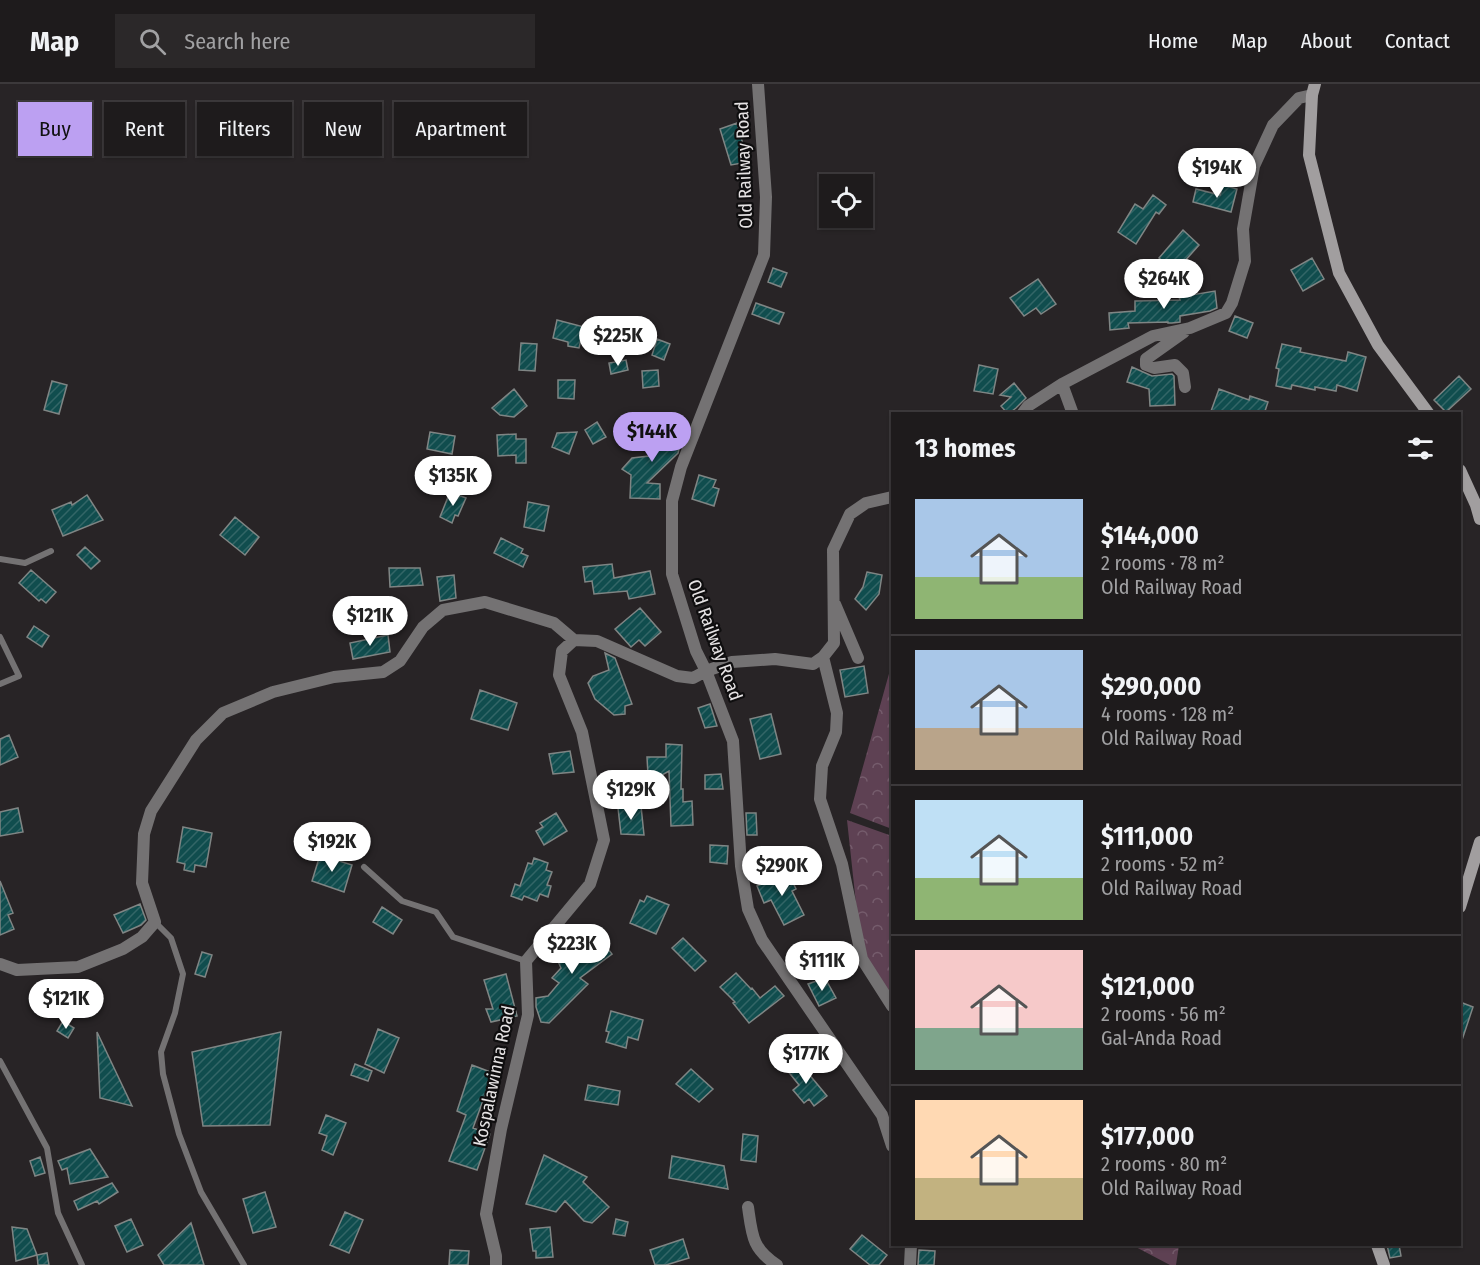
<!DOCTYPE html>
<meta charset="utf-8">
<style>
body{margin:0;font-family:"Fira Sans Condensed",sans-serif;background:#2b2829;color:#f1f3f6;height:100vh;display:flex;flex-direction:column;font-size:22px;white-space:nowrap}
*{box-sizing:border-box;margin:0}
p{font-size:20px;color:#a1a1a3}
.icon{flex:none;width:33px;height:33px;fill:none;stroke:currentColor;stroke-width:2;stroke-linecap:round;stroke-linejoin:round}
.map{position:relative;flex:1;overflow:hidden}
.details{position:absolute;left:891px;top:328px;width:570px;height:834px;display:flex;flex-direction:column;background:#1e1b1c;border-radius:0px;box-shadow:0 2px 4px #0004,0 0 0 2px #3c393b}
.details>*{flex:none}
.guide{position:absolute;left:18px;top:18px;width:570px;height:54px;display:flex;gap:12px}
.tools{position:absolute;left:819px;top:90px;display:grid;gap:12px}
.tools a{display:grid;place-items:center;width:54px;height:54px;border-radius:0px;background:#1e1b1c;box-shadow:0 2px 4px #0004,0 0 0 2px #3c393b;font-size:30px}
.price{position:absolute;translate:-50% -51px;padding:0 14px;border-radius:21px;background:#fff;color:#222;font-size:20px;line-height:39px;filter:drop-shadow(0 2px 3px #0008)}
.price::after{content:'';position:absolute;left:50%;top:36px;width:18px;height:14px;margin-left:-9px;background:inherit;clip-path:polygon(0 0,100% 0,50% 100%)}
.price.current{background:#bca0f2;color:#111}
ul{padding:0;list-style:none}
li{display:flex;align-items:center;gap:18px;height:150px;padding:0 24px}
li+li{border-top:2px solid #3c393b}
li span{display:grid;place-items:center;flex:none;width:168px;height:120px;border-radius:0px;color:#555}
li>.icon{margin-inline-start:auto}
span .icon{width:72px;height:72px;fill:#fffc;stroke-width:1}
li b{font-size:26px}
h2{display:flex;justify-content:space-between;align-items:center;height:72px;padding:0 24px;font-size:26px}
.chip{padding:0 21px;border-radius:0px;background:#1e1b1c;box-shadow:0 2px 4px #0004,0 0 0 2px #3c393b;font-size:21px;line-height:54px}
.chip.current{background:#bca0f2;color:#111}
header{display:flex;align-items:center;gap:36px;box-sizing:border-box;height:84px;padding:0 30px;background:#1e1b1c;border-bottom:2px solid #3c393b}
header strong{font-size:28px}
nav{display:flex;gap:33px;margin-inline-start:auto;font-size:21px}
.search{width:420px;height:54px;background:#2b2829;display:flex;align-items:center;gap:15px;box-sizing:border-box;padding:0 21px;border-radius:0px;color:#a1a1a3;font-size:22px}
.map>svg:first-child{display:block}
.forest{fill:url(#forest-crowns)}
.building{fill:url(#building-hatch);stroke:#7f8584;stroke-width:1.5}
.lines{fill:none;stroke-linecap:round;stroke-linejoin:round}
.lane{stroke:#747273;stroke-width:6}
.street{stroke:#747273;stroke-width:12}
.secondary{stroke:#a19e9f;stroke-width:12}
.labels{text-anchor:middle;stroke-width:4.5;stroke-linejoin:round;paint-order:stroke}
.street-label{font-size:18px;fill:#e6e3e4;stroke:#0f0e0f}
</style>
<header>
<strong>Map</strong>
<div class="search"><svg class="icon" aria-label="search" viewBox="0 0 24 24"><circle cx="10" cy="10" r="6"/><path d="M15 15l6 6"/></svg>Search here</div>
<nav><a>Home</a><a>Map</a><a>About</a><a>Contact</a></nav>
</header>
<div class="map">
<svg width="1480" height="1181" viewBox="0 0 1480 1181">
<defs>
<pattern id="forest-crowns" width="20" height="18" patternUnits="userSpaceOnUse" patternTransform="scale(1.5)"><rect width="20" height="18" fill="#5e4153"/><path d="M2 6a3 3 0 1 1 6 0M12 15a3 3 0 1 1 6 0" fill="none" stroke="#755c6c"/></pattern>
<pattern id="building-hatch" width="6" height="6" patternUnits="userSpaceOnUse" patternTransform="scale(1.5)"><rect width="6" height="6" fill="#104d4e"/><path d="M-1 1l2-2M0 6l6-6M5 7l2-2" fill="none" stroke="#336667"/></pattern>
</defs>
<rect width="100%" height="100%" fill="#282426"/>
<!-- forest -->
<path class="forest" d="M 892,579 L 892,745 L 850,729 Z
M 847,736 L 892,752 L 892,922 L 862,875 Z
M 1132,1161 L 1179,1161 L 1176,1181 L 1170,1181 Z"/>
<!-- building -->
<path class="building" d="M 737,39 L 748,78 L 731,81 L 720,45 Z
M 1223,101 L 1237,105 L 1231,128 L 1193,118 L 1196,105 L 1220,111 Z
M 1153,111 L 1166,121 L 1159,130 L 1156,128 L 1136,160 L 1118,148 L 1135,120 L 1143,125 Z
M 1183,146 L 1199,161 L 1175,188 L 1159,174 Z
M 1312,174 L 1324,195 L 1303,207 L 1291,186 Z
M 773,184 L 787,189 L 781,203 L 768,198 Z
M 1038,195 L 1056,220 L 1041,230 L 1036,224 L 1024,232 L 1010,214 Z
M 1215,207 L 1217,224 L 1210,227 L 1180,232 L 1180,238 L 1172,239 L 1168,239 L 1168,238 L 1128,239 L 1129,244 L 1110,246 L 1109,229 L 1135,227 L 1135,217 L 1180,216 L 1179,213 Z
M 756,219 L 784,229 L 779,240 L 752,230 Z
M 1235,232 L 1253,239 L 1247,254 L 1229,247 Z
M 557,236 L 584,243 L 579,264 L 568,262 L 568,258 L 553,254 Z
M 657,255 L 670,260 L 664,276 L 652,271 Z
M 521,259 L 537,260 L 535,287 L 519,286 Z
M 1282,260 L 1301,264 L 1300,268 L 1346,277 L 1348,268 L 1366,273 L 1357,307 L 1337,301 L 1336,307 L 1315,303 L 1315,306 L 1292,301 L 1291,305 L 1276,302 L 1279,285 L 1276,284 Z
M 626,276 L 628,286 L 611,290 L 609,279 Z
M 979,281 L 998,285 L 993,310 L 974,307 Z
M 1132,283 L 1152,292 L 1172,290 L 1174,292 L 1175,321 L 1150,322 L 1149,305 L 1127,298 Z
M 658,286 L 659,302 L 643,304 L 642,287 Z
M 1459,292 L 1471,305 L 1446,328 L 1434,316 Z
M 558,296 L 575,296 L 574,315 L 558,314 Z
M 52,297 L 67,301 L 59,330 L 44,326 Z
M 1014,299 L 1026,314 L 1016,324 L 1008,330 L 1001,322 L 1011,313 L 1000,311 Z
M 514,305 L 527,322 L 514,333 L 500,331 L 492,324 Z
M 1219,305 L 1249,316 L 1250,312 L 1268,318 L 1264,330 L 1253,327 L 1251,330 L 1210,330 Z
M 597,338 L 606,353 L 593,360 L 585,346 Z
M 646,339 L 656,349 L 664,341 L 679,356 L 675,361 L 679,365 L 678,369 L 647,399 L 660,400 L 660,415 L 630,414 L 631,391 L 622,385 L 632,374 L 649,372 Z
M 430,348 L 455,352 L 452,370 L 427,365 Z
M 577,348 L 569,370 L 552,363 L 557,349 Z
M 516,350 L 516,355 L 526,355 L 526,379 L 516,379 L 516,371 L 498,372 L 497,351 Z
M 699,391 L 716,396 L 713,403 L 719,405 L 714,422 L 692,415 Z
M 450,408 L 466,414 L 458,432 L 455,431 L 452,439 L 440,433 Z
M 87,411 L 103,436 L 63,452 L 52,426 L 71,418 L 72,421 Z
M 528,418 L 549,422 L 544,447 L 524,443 Z
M 235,433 L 259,453 L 245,471 L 220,451 Z
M 501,454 L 523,465 L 521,469 L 528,472 L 523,483 L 494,469 Z
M 85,463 L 100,477 L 91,485 L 77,471 Z
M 612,480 L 614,494 L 650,487 L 655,510 L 629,515 L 627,507 L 594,510 L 592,497 L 585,498 L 583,483 Z
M 389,484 L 420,484 L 423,501 L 390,503 Z
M 31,486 L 56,508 L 46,519 L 41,515 L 39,517 L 19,499 Z
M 867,488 L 882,491 L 879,510 L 866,526 L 855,515 L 863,503 Z
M 454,491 L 456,514 L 440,517 L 437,493 Z
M 640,524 L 661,548 L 645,562 L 639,556 L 631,563 L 615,545 Z
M 34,542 L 49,552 L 42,563 L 27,553 Z
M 388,551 L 390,568 L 353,575 L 350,559 Z
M 605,569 L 615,574 L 632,620 L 625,622 L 625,630 L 614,631 L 595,615 L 588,599 L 593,592 L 609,586 Z
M 864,582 L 868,609 L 845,613 L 840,586 Z
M 480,606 L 517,619 L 508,646 L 471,635 Z
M 710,620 L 717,642 L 705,644 L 698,624 Z
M 771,630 L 781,670 L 760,675 L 750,635 Z
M 9,651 L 18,673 L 0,681 L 0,655 Z
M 666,660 L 682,661 L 681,705 L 683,705 L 683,718 L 692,717 L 693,741 L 671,742 L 669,687 L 655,695 L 648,691 L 647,673 L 666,673 Z
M 570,667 L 574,688 L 553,690 L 549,670 Z
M 721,690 L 723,705 L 705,705 L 705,691 Z
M 641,722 L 644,751 L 621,750 L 618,724 Z
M 18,724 L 23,748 L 0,752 L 0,728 Z
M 556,729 L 567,747 L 544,761 L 536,747 L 543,743 L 540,739 Z
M 746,729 L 756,729 L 757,751 L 747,751 Z
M 183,743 L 212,749 L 206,783 L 195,781 L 194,788 L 184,786 L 185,780 L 177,778 Z
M 710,761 L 728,762 L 727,780 L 710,778 Z
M 320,771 L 352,781 L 344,808 L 312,797 Z
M 534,774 L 548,779 L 546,786 L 552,788 L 547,801 L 551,802 L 548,813 L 540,810 L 537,817 L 524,812 L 522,816 L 511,812 L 515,800 L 520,802 L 528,779 L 532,780 Z
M 788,788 L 796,805 L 792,807 L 804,831 L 784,841 L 771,816 L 764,819 L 757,802 Z
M 0,797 L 13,829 L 8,831 L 14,845 L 0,851 Z
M 647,812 L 669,821 L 656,850 L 630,839 L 640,816 L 644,818 Z
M 140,820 L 146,836 L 141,841 L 123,849 L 114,831 Z
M 382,823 L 402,836 L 393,850 L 373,838 Z
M 596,849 L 612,870 L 580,894 L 588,900 L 549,939 L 541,938 L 536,923 L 536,914 L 548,912 L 559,899 L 552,894 L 561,884 L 557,875 L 572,870 L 563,859 L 573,851 L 580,861 Z
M 683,854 L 706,877 L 695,887 L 672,864 Z
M 202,868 L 212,871 L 205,893 L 195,890 Z
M 736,889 L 751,905 L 752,904 L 760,914 L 775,902 L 784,912 L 749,939 L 733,919 L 735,918 L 720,903 Z
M 506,890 L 517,932 L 491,938 L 486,925 L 493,925 L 484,896 Z
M 825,894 L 836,914 L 819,922 L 808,900 Z
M 1460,918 L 1473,923 L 1461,959 L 1460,959 Z
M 611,927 L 643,936 L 638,956 L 628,953 L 626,964 L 606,958 L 609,948 L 606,947 Z
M 63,937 L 74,944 L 68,954 L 57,947 Z
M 378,945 L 399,954 L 384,989 L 365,980 Z
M 97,948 L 132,1022 L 100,1014 Z
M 281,948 L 270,1041 L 203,1042 L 192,968 Z
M 798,977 L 827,1012 L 814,1022 L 809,1015 L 804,1019 L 793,1006 L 799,1001 L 787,986 Z
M 355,980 L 372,987 L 368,997 L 351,991 Z
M 472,981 L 493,989 L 473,1044 L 490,1050 L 477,1086 L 449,1077 L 466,1031 L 457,1027 Z
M 691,985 L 713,1005 L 699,1018 L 676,1000 Z
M 588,1001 L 620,1007 L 618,1021 L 585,1016 Z
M 326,1031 L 346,1039 L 333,1071 L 322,1066 L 327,1052 L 319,1049 Z
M 743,1050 L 758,1052 L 756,1078 L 741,1076 Z
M 90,1065 L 108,1093 L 70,1100 L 67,1084 L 62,1086 L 58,1077 Z
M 544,1071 L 587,1093 L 583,1098 L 609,1123 L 592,1139 L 584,1137 L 565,1117 L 556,1128 L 526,1120 Z
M 672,1072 L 724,1082 L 728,1105 L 669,1094 Z
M 40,1073 L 45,1089 L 35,1092 L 30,1077 Z
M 112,1099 L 118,1108 L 99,1120 L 97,1117 L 78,1126 L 74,1117 Z
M 265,1108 L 276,1143 L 253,1149 L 243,1115 Z
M 345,1128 L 363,1136 L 349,1169 L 330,1161 Z
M 131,1135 L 143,1161 L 127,1168 L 115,1142 Z
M 616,1135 L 628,1138 L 625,1152 L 613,1150 Z
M 191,1139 L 204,1181 L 164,1181 L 158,1171 Z
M 12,1143 L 27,1145 L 37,1171 L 16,1177 Z
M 550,1143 L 553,1173 L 536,1174 L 536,1167 L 533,1167 L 530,1145 Z
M 862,1151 L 887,1171 L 879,1181 L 870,1181 L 850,1165 Z
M 683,1155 L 689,1174 L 666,1181 L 655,1181 L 650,1166 Z
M 1387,1161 L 1399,1161 L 1401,1172 L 1390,1174 Z
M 450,1166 L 469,1167 L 468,1181 L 449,1181 Z
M 919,1166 L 935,1167 L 934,1181 L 918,1181 Z
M 47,1169 L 49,1181 L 38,1181 L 37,1171 Z"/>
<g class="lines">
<!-- lane -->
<path class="lane" d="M 0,475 L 25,479 L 51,467
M 0,553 L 19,592 L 0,600
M 364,783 L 402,817 L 436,828 L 453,853 L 526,877
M 155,838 L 171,854 L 183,890 L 175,929 L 161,968 L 163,990 L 179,1050 L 201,1108 L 244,1181
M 0,977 L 47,1064 L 58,1129 L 82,1181"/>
<!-- street -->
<path class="street" d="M 758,0 L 766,113 L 764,171 L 681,383 L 672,417 L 672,490 L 696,567 L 706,587 L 733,657 L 741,782 L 748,825 L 762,856 L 882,1031 L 892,1062
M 1184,248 L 1146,275 L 1146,281 L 1154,284 L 1175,281 L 1183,289 L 1185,303
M 1062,300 L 1073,330
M 1022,330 L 1028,322 L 1062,300 L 1153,252 L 1190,244 L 1226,229 L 1232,219 L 1245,177 L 1243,145 L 1254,82 L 1273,41 L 1299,14 L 1312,11
M 835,520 L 858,574
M 823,573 L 837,629 L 836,648 L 822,682 L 820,715 L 842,780 L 862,875 L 892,922
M 0,880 L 17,886 L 78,883 L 123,865 L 142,853 L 155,838 L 142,799 L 144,750 L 151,727 L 196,656 L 223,629 L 273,608 L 334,593 L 383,588 L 400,577 L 423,543 L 443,526 L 485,518 L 554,539 L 574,556
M 748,1123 C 752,1151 752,1165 777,1181
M 496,1181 L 496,1172 L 486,1130 L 501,1045 L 528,931 L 526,877 L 590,800 L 604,756 L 582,648 L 559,591 L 562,567 L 574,556 L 597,557 L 677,592 L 693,594 L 706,587 L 732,578 L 775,575 L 813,580 L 823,573 L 834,559 L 833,466 L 850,430 L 866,419 L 892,413
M 910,1181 L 911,1161"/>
<!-- secondary -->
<path class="secondary" d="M 1315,0 L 1312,11 L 1309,71 L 1339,189 L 1378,261 L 1429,330
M 1460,386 L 1476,421 L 1480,435
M 1460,823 L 1480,758
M 1377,1161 L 1384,1181"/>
</g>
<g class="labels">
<!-- street labels -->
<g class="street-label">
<text transform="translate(744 81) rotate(-92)" y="6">Old Railway Road</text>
<text transform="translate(715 556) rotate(70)" y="6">Old Railway Road</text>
<text transform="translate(494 992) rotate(-78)" y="6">Kospalawinna Road</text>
</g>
</g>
</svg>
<div class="tools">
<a><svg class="icon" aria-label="locate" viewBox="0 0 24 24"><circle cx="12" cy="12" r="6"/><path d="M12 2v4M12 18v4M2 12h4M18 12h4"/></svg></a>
</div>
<b class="price" style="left:1217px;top:115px">$194K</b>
<b class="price" style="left:1164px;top:226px">$264K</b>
<b class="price" style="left:618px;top:283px">$225K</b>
<b class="price current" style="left:652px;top:379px">$144K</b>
<b class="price" style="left:453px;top:423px">$135K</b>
<b class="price" style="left:370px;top:563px">$121K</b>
<b class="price" style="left:631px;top:737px">$129K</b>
<b class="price" style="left:332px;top:789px">$192K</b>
<b class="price" style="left:782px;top:813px">$290K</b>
<b class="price" style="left:572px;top:891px">$223K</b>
<b class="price" style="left:822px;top:908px">$111K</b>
<b class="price" style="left:66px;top:946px">$121K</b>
<b class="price" style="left:806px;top:1001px">$177K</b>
<div class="guide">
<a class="chip current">Buy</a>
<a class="chip">Rent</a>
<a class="chip">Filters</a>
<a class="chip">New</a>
<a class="chip">Apartment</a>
</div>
<section class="details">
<h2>13 homes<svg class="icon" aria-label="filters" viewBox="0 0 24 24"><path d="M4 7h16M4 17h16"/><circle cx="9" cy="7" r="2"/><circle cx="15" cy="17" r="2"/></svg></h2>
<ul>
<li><span style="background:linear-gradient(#a9c7e8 65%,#8fb573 0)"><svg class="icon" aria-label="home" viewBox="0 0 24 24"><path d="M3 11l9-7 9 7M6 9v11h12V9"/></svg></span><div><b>$144,000</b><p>2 rooms · 78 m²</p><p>Old Railway Road</p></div></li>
<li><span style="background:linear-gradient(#a9c7e8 65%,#b9a48a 0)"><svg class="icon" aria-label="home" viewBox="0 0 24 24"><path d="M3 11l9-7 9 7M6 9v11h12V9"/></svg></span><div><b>$290,000</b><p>4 rooms · 128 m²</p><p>Old Railway Road</p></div></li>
<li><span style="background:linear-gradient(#bfe0f5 65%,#8fb573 0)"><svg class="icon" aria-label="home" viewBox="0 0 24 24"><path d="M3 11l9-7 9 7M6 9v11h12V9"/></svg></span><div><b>$111,000</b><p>2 rooms · 52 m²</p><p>Old Railway Road</p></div></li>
<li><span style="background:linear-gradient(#f6c9c9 65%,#7fa58c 0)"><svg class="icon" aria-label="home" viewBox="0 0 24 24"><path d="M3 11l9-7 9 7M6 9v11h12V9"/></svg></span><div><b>$121,000</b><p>2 rooms · 56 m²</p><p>Gal-Anda Road</p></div></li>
<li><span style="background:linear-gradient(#ffd9b3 65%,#c2b280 0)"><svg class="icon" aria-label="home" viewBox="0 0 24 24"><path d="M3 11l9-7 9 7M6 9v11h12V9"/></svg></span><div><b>$177,000</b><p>2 rooms · 80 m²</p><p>Old Railway Road</p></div></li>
</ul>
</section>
</div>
